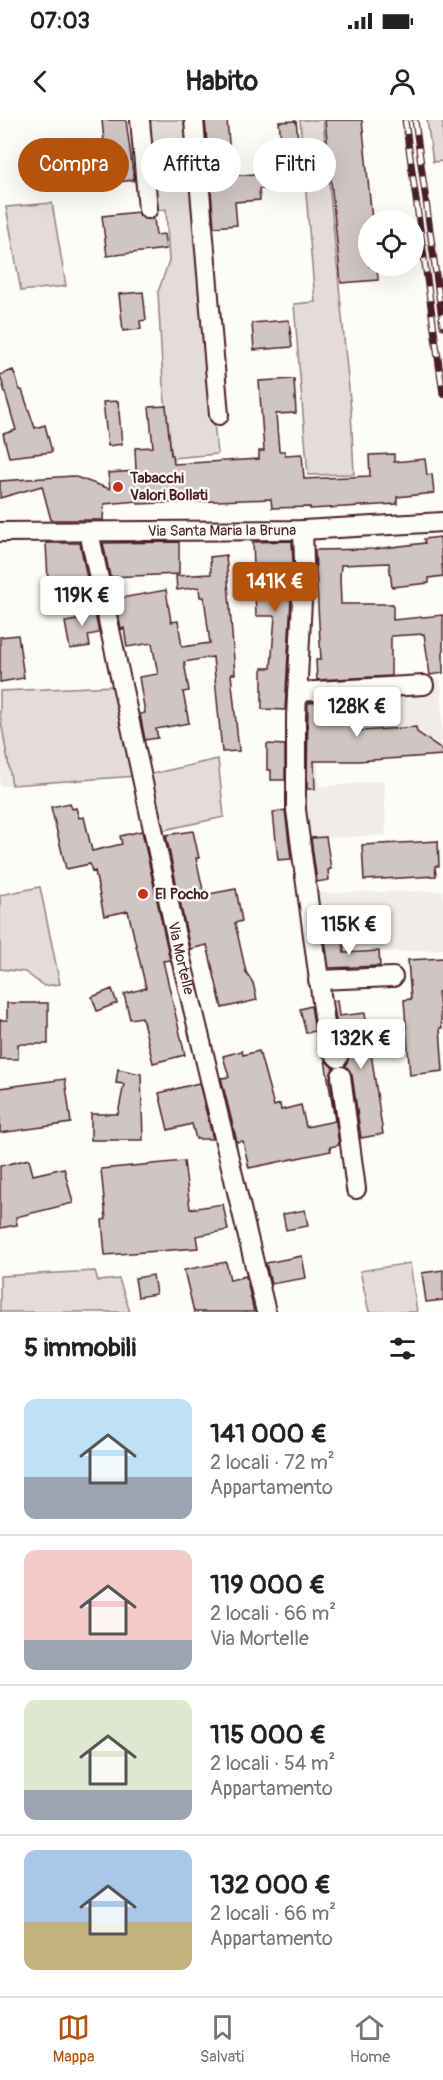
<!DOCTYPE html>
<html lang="it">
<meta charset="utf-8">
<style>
body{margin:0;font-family:Pangolin,sans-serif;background:#f6f6f6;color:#222;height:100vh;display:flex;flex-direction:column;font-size:22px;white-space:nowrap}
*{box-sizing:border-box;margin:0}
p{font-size:20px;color:#767676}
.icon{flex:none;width:33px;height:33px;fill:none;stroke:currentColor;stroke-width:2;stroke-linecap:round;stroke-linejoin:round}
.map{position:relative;height:1192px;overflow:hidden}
.sheet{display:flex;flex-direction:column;background:#fff;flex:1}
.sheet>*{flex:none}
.banner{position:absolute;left:18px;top:18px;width:408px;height:54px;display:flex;gap:12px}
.controls{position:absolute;left:358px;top:90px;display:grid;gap:12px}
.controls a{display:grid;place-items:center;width:66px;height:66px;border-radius:50%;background:#fff;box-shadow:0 6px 24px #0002;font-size:30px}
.price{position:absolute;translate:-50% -51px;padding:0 14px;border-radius:6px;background:#fff;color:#222;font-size:20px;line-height:39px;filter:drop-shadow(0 2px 3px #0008)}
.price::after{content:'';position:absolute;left:50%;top:36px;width:18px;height:14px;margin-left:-9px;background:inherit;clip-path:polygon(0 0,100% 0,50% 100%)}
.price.on{background:#b45309;color:#fff}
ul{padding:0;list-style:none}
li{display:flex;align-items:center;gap:18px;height:150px;padding:0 24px}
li+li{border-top:2px solid #e0e0e0}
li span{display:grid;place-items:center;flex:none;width:168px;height:120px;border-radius:12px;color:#555}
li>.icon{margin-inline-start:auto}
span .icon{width:72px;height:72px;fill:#fffc;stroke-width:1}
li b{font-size:26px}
h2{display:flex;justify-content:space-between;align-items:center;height:72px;padding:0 24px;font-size:26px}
.tag{padding:0 21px;border-radius:27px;background:#fff;box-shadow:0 6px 24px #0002;font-size:21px;line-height:54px}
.tag.on{background:#b45309;color:#fff}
.status{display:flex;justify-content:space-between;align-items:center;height:42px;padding:0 30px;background:#fff;direction:ltr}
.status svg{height:16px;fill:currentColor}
header{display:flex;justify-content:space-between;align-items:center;height:78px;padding:0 24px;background:#fff;font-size:27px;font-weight:700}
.menu{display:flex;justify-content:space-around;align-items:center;height:84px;border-top:2px solid #e0e0e0;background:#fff;font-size:16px;color:#767676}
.menu a{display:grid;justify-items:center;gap:3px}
.menu .on{color:#b45309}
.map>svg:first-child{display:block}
.built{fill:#f0ece8}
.green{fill:#e3dcda;stroke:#967e82;stroke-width:1.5}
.building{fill:#d0c5c4;stroke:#4a1f2b;stroke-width:1.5}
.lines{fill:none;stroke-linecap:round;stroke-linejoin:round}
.minor-casing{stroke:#4a1f2b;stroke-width:22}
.minor{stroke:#fdfcf7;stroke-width:18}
.rail-casing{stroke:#4a1f2b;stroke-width:7}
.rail{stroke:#fdfcf7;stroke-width:4.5;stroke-dasharray:14;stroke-linecap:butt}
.poi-dot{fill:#c8321e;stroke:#fdfcf7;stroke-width:2}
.labels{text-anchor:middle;stroke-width:4.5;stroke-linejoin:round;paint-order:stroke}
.poi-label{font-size:15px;font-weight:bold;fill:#4a1f2b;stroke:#fdfcf7;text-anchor:start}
.street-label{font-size:15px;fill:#4a1f2b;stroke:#fdfcf7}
</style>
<div class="status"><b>07:03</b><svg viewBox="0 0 49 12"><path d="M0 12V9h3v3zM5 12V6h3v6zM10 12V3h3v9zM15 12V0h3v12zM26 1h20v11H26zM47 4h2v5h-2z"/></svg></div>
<header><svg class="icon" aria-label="back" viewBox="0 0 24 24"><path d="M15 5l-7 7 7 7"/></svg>Habito<svg class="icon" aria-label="person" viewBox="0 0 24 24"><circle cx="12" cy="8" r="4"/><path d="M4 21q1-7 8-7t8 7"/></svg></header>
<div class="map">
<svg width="443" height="1192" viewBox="0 0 443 1192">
<rect width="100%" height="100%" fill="#fdfcf7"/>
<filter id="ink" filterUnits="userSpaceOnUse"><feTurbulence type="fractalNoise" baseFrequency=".0167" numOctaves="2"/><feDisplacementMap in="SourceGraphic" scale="12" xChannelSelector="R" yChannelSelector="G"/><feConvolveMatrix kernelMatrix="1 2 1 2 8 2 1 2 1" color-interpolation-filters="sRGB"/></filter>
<g filter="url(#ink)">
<!-- built -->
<path class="built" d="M 441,559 L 443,635 L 363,640 L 361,563 Z
M 0,595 L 12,665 L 0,666 Z
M 318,641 L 319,667 L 384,661 L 386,715 L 306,719 L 301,642 Z
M 443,771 L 443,829 L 319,835 L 312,773 Z"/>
<!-- green -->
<path class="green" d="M 146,0 L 187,0 L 217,334 L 172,338 L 163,264 L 158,172 L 169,141 L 166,89 L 159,90 L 153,83 Z
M 300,0 L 323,0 L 351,290 L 354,354 L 308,355 L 294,184 L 315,182 Z
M 427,0 L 443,0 L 443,41 L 433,42 Z
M 52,83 L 66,166 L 21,171 L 6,87 Z
M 115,566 L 136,656 L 12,665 L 0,595 L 0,571 Z
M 218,639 L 224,697 L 159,711 L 147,655 Z
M 40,767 L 60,864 L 44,866 L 25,852 L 0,849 L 0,775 Z
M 410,1143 L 417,1192 L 369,1192 L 360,1151 Z
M 95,1151 L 98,1161 L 119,1159 L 130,1192 L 0,1192 L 0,1156 Z"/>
<!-- building -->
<path class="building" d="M 102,0 L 126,0 L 134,60 L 108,63 Z
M 205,0 L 227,0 L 232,56 L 277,52 L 278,68 L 259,69 L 260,80 L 235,82 L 237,105 L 214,107 Z
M 325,0 L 362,0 L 372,100 L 369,100 L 369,146 L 377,146 L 378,160 L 341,163 Z
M 296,1 L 301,44 L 284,45 L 279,2 Z
M 138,92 L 144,99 L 154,99 L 156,115 L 164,114 L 166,129 L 107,136 L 102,96 Z
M 143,172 L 146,200 L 140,201 L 141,209 L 123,211 L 119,174 Z
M 289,200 L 292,227 L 254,230 L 252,203 Z
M 13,250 L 20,270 L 22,270 L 35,308 L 45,305 L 52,332 L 9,337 L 3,314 L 16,310 L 0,255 Z
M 294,259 L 296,293 L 276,294 L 279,331 L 285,331 L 285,335 L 302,334 L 304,359 L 370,356 L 369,335 L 394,334 L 394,342 L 425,339 L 427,355 L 432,354 L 434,373 L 397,377 L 397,384 L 310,389 L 310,387 L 272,388 L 271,379 L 138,384 L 138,381 L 104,384 L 103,400 L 51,400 L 42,366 L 0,378 L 0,361 L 73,356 L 110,369 L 108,353 L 136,351 L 135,328 L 153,327 L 149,287 L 166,286 L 171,335 L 173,335 L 174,344 L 259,339 L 259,331 L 264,331 L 259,261 Z
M 118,281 L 122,324 L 108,326 L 103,282 Z
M 440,417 L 443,456 L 429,458 L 429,463 L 392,467 L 389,443 L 341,445 L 340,457 L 341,484 L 393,484 L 393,500 L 443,495 L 443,553 L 430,555 L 424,514 L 391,516 L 391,556 L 317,560 L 316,540 L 321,540 L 315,430 L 375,429 L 425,423 L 424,419 Z
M 292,421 L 293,442 L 285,590 L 262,589 L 262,548 L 271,548 L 275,496 L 256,496 L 253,422 Z
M 179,422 L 179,454 L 110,457 L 103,423 Z
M 46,423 L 80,423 L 87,458 L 48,460 Z
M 226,435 L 235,554 L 231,554 L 239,631 L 222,632 L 213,537 L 184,542 L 189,571 L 183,572 L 189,603 L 156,609 L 158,618 L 145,620 L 140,594 L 145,593 L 139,557 L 158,554 L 152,523 L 127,527 L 124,508 L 121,509 L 115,479 L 166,470 L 171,502 L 178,501 L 182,527 L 210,523 L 204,477 L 200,477 L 199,467 L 177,470 L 176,456 L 211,454 L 210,437 Z
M 93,483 L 99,513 L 88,515 L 90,526 L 70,529 L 65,502 L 77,500 L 74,487 Z
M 18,515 L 24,558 L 0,562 L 0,517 Z
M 361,580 L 362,611 L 416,607 L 417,612 L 443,630 L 443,635 L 358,641 L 314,641 L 315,669 L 307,669 L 308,583 Z
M 267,624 L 285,625 L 285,660 L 271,660 L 271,650 L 267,650 Z
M 70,683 L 72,689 L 76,688 L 79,698 L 84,697 L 92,731 L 122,724 L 120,716 L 142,711 L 170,840 L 163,841 L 185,935 L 153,943 L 142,897 L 130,899 L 124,874 L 146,868 L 128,791 L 104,796 L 95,751 L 92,752 L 90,744 L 66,749 L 51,687 Z
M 285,690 L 291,739 L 278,740 L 273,692 Z
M 193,711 L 199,738 L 196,738 L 204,775 L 236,769 L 242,801 L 235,803 L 246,852 L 253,863 L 257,880 L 222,888 L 207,825 L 190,829 L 166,715 Z
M 326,717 L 331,749 L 328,750 L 329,760 L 317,762 L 311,718 Z
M 438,721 L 439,746 L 435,746 L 436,756 L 364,760 L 362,725 Z
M 343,819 L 344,833 L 379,831 L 380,846 L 329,848 L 325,820 Z
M 443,838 L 443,872 L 438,872 L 442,908 L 440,908 L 443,951 L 410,955 L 404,880 L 411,879 L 408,840 Z
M 112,869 L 117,883 L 97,891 L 92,877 Z
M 337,880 L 339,896 L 365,893 L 383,1014 L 361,1018 L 352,955 L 346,946 L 349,936 L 339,921 L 333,881 Z
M 7,883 L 48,883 L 48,924 L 18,924 L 18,939 L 0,939 L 0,900 L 7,900 Z
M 311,886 L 315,911 L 306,913 L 300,889 Z
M 242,931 L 243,935 L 259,931 L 274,986 L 280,984 L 281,990 L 301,985 L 306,1007 L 335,1001 L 325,940 L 333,948 L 330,957 L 339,1025 L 330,1027 L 331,1031 L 249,1048 L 243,1021 L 237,1022 L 221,958 L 229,957 L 223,936 Z
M 118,949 L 141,954 L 143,1020 L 91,1020 L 91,994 L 118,994 L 124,964 L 116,963 Z
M 65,959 L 71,1003 L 0,1013 L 0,968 Z
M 199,963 L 213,1019 L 196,1019 L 192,1004 L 168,1010 L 159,973 Z
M 29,1039 L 33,1055 L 64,1048 L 73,1083 L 16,1097 L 17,1105 L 0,1108 L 0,1046 Z
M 184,1041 L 190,1089 L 223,1084 L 228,1110 L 196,1116 L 198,1128 L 105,1135 L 102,1100 L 106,1099 L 101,1049 Z
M 305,1090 L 308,1106 L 286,1110 L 283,1094 Z
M 302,1136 L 306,1158 L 271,1164 L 266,1143 Z
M 226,1142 L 230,1160 L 246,1156 L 254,1192 L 194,1192 L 184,1150 Z
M 443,1150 L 443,1180 L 426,1182 L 422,1153 Z
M 153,1155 L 156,1174 L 138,1177 L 135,1158 Z"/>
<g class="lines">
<!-- minor casing -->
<g class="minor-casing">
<g id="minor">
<path d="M 140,0 L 148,89"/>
<path d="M 194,0 L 219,295"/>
<path d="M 303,410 L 304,442 L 296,596 L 296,690 L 328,926 L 338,938"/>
<path id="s1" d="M 0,412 L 303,410 L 443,402"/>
<path id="s2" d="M 89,412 L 181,839 L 266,1192"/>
<path d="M 297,572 L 424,565"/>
<path d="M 318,860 L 393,857"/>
<path d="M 341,956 L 356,1069"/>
</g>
</g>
<!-- minor -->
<use href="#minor" class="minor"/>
<!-- rail casing -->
<g class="rail-casing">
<path id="rail" d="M 405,0 L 443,274
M 415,0 L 443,206"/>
</g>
<!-- rail -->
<use href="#rail" class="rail"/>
</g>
</g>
<!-- markers -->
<g class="poi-dot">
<circle cx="118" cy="367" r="6"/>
<circle cx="143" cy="774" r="6"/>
</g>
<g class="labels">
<!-- poi labels -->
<g class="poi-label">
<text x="130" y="363">Tabacchi<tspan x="130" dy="17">Valori Bollati</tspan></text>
<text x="155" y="779">El Pocho</text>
</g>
<!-- street labels -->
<g class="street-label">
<text dy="5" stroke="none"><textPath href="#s1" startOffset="222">Via Santa Maria la Bruna</textPath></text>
<text dy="5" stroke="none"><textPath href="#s2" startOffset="436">Via Mortelle</textPath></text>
</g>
</g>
</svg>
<div class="controls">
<a><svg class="icon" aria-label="locate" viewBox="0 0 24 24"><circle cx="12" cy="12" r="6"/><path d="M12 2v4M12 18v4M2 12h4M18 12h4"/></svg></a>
</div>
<b class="price on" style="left:275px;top:493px">141K €</b>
<b class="price" style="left:82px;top:507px">119K €</b>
<b class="price" style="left:357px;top:618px">128K €</b>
<b class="price" style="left:349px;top:836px">115K €</b>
<b class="price" style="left:361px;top:950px">132K €</b>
<div class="banner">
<a class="tag on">Compra</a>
<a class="tag">Affitta</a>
<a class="tag">Filtri</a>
</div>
</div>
<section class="sheet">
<h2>5 immobili<svg class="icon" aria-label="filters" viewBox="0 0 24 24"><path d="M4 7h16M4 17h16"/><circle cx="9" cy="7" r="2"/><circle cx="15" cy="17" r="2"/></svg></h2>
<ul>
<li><span style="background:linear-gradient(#bfe0f5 65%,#9aa5b1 0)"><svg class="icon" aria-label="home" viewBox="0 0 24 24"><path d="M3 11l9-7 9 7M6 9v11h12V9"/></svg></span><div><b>141 000 €</b><p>2 locali · 72 m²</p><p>Appartamento</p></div></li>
<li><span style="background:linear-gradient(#f6c9c9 75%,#9aa5b1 0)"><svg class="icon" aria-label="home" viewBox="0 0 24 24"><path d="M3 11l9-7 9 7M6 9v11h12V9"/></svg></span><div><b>119 000 €</b><p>2 locali · 66 m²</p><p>Via Mortelle</p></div></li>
<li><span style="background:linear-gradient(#dfe7d0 75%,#9aa5b1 0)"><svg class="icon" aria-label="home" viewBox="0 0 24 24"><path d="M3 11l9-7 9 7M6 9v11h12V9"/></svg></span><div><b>115 000 €</b><p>2 locali · 54 m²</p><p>Appartamento</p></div></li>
<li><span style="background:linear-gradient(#a9c7e8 60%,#c2b280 0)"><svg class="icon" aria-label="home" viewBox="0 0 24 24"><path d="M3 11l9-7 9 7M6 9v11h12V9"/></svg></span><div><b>132 000 €</b><p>2 locali · 66 m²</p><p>Appartamento</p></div></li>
</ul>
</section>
<nav class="menu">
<a class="on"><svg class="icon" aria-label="map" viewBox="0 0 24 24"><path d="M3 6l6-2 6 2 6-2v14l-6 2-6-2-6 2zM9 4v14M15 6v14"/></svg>Mappa</a>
<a><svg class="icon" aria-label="saved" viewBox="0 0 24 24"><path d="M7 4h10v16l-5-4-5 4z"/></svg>Salvati</a>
<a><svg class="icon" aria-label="home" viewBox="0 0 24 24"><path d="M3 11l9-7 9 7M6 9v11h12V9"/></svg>Home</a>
</nav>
